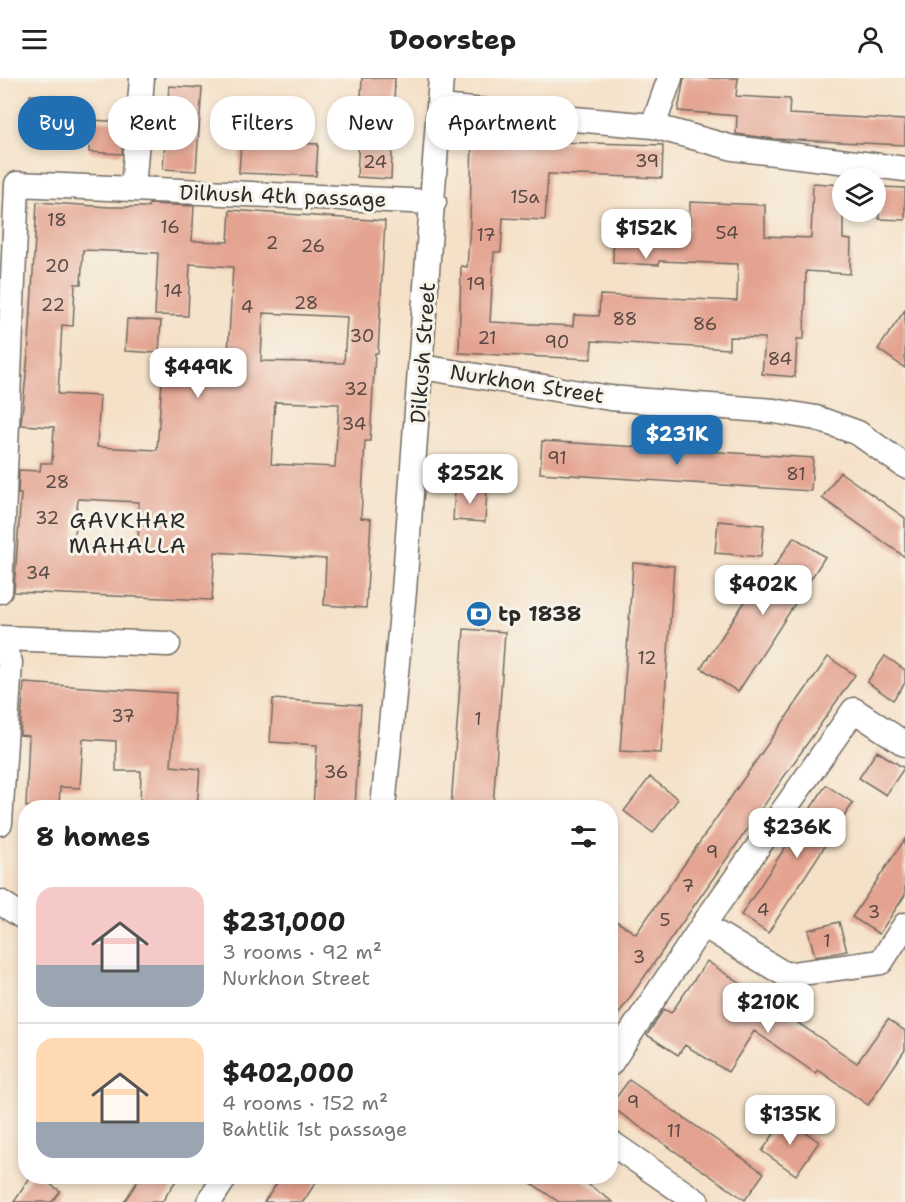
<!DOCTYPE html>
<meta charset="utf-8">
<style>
body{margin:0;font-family:"Shantell Sans",sans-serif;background:#f6f6f6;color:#222;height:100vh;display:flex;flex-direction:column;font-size:22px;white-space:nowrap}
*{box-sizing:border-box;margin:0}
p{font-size:20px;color:#767676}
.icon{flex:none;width:33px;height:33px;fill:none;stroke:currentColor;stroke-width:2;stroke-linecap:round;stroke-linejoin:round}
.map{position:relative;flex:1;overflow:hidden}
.panel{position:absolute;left:18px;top:722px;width:600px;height:384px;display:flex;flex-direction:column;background:#fff;border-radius:24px;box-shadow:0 3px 9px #0003}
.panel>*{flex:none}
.top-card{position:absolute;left:18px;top:18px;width:600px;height:54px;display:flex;gap:12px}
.controls{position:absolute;left:832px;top:90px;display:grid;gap:12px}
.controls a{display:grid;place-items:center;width:54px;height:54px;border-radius:50%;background:#fff;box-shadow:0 3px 9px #0003;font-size:30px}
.price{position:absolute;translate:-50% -51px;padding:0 14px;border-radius:12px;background:#fff;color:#222;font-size:20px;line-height:39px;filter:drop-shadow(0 2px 3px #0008)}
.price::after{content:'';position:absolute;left:50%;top:36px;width:18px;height:14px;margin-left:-9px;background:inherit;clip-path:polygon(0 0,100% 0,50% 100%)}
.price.selected{background:#1f6fb2;color:#fff}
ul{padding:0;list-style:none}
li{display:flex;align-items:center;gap:18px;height:150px;padding:0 18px}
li+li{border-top:2px solid #e0e0e0}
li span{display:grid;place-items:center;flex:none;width:168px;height:120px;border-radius:18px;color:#555}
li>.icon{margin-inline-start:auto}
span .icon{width:72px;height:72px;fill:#fffc;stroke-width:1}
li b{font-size:26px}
h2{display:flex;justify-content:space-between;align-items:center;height:72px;padding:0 18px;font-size:26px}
.chip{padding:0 21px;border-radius:24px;background:#fff;box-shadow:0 3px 9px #0003;font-size:21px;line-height:54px}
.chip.selected{background:#1f6fb2;color:#fff}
header{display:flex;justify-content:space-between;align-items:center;height:78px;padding:0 18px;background:#fff;font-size:27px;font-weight:700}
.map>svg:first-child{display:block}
.building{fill:#e4a390;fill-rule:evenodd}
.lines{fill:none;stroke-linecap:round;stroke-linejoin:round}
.minor-casing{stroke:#726b62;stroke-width:27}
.minor{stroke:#fff;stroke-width:24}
.labels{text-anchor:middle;stroke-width:6;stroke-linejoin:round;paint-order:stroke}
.number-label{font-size:18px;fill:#594944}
.street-label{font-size:21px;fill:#2b2b2b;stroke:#f7f3e8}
.poi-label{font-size:21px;font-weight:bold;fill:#2b2b2b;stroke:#f7f3e8;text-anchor:start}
.neighbourhood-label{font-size:22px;letter-spacing:1.5px;fill:#2b2b2b;stroke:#f7f3e8}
</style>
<header><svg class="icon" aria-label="menu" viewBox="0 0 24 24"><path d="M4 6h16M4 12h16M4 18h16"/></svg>Doorstep<svg class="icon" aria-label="person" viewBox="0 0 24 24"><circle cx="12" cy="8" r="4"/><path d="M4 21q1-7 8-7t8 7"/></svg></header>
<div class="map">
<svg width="905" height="1124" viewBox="0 0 905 1124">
<rect width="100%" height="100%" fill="#f7f3e8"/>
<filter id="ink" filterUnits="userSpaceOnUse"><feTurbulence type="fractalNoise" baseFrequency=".0167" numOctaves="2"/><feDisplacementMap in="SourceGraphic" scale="12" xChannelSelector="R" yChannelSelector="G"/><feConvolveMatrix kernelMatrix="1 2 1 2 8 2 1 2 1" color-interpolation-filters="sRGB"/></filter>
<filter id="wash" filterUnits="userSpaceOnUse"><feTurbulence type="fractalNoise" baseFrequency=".008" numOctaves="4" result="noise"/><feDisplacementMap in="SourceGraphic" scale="24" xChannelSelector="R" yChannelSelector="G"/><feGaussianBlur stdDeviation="1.35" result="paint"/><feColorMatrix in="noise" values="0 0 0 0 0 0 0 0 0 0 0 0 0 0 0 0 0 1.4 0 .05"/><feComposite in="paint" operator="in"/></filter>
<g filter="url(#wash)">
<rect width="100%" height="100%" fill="#f5e1c8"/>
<g id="blocks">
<!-- building -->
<path class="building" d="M 362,0 L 395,0 L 391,101 L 357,99 Z
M 684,0 L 738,0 L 736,18 L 790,21 L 789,36 L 905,42 L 905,67 L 774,61 L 736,56 L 737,38 L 678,33 Z
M 169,8 L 202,10 L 196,93 L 163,91 Z
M 30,17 L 64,19 L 62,51 L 29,49 Z
M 90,42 L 124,44 L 122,76 L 89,74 Z
M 472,56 L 554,64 L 663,67 L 662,100 L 548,96 L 545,142 L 503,140 L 501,174 L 494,174 L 490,244 L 573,248 L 574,237 L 599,238 L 600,217 L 737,223 L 738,186 L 659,183 L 659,187 L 613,185 L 613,165 L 637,166 L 637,150 L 690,151 L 690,124 L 765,127 L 765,158 L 811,160 L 813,105 L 843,107 L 843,161 L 851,162 L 850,196 L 806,193 L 804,261 L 797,261 L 795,299 L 762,296 L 765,260 L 729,259 L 729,271 L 592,263 L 591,281 L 459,275 L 461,188 L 467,189 L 470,146 Z
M 241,63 L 318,66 L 316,98 L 239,95 Z
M 880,109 L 905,110 L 905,142 L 879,141 Z
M 37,124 L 109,129 L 148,129 L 149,126 L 194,128 L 192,163 L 228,164 L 230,132 L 385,143 L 378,275 L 375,275 L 370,363 L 365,363 L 361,440 L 371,441 L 366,530 L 324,527 L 326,481 L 215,474 L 212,522 L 14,514 L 21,416 L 18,416 L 19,392 L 40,393 L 41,385 L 52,385 L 54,349 L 21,347 L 29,266 ZM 83,172 L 158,175 L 155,237 L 188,238 L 190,186 L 233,189 L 227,293 L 163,289 L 157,372 L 97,369 L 100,318 L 58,316 L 62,247 L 73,248 L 75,206 L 81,206 ZM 263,235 L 347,239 L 344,285 L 261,283 ZM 275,324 L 339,326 L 335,389 L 271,386 ZM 78,421 L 139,424 L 138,470 L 73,468 Z
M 905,232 L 905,290 L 878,271 Z
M 127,241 L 161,243 L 159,275 L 125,273 Z
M 542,363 L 813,380 L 811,413 L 540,395 Z
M 840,394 L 905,440 L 905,479 L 822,420 Z
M 455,410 L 487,412 L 485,444 L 453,442 Z
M 718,443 L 764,447 L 761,479 L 715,475 Z
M 794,459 L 825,479 L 738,614 L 701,590 L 760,501 L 758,513 Z
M 633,485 L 674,488 L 661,675 L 620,673 Z
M 464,551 L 505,554 L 493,729 L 451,729 Z
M 885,578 L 905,592 L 905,605 L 893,622 L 867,604 Z
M 828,579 L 855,597 L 610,948 L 610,839 L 636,856 Z
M 24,605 L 176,615 L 171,688 L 200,691 L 197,729 L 170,727 L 169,729 L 140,729 L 141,693 L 116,693 L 116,663 L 83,661 L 80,710 L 60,709 L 59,729 L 26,729 L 29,658 L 20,657 Z
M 273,621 L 361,627 L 355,729 L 313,729 L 317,667 L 270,664 Z
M 877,673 L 904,690 L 886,717 L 859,700 Z
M 650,699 L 678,721 L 653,755 L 624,733 Z
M 826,707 L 853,725 L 768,855 L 741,837 Z
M 905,761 L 905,817 L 879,856 L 852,839 Z
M 839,844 L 847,873 L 815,879 L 808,852 Z
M 707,883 L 857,985 L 888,941 L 905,953 L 905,972 L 868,1027 L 818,992 L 815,995 L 754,953 L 728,994 L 685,967 L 678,977 L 647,957 L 664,931 L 671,935 Z
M 629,1002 L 764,1095 L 745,1122 L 610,1028 Z
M 785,1040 L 819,1064 L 796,1097 L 762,1073 Z
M 31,1098 L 38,1098 L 60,1113 L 52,1124 L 14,1124 Z
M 141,1098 L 179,1098 L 162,1124 L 124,1124 Z
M 282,1098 L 320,1098 L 303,1124 L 264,1124 Z
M 521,1098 L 576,1098 L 613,1124 L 559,1124 Z"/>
</g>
</g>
<g filter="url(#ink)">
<use href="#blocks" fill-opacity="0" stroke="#726b62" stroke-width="1.5"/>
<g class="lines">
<!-- minor casing -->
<g class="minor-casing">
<path id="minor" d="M 440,29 L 653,48 L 733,70 L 905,91
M 653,48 L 670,0
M 133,111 L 142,0
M 422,289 L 610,320 L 774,333 L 816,340 L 858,355 L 905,388
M 0,513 L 17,106 L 434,124
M 0,560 L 168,566
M 0,564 L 10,584 L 0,745
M 383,729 L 404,513 L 441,0
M 0,824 L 26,841
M 703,847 L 786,897 L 881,884 L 905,847
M 610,986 L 703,847 L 854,632 L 905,666
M 610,1064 L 697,1124
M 209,1124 L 226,1098"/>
</g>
<!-- minor -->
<use href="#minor" class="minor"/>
</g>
</g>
<!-- icons -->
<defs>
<g id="bank-disc" transform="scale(1.35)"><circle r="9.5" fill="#1f6fb2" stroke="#f7f3e8"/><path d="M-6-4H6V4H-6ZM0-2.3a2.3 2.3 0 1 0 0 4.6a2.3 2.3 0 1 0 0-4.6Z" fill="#fff"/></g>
</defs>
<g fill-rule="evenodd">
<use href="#bank-disc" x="479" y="536"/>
</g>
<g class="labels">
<!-- number labels -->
<g class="number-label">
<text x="647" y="89">39</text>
<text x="375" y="90">24</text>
<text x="525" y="125">15a</text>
<text x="57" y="148">18</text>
<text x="170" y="155">16</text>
<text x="727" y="161">54</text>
<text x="486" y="163">17</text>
<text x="272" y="171">2</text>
<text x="313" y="174">26</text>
<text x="57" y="194">20</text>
<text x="476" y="212">19</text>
<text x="173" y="219">14</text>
<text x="306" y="231">28</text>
<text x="53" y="233">22</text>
<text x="247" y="235">4</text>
<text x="625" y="247">88</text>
<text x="705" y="252">86</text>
<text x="362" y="264">30</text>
<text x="487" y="266">21</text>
<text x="557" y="270">90</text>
<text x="780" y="287">84</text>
<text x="356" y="317">32</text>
<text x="354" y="352">34</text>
<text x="557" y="386">91</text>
<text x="796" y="402">81</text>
<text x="57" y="410">28</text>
<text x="47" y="446">32</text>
<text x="38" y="501">34</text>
<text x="647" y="586">12</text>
<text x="123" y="644">37</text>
<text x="478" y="647">1</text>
<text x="336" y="700">36</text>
<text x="712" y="780">9</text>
<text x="688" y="814">7</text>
<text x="763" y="838">4</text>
<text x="874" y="840">3</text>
<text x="665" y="848">5</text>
<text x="827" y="869">1</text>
<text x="639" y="885">3</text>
<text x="633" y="1030">9</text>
<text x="674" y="1059">11</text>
</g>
<!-- street labels -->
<g class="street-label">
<text transform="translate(283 118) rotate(2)" y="7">Dilhush 4th passage</text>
<text transform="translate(423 275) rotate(-86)" y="7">Dilkush Street</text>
<text transform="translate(527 306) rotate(9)" y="7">Nurkhon Street</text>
</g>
<!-- poi labels -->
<g class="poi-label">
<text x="498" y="543">tp 1838</text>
</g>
<!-- neighbourhood labels -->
<g class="neighbourhood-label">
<text x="128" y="450">GAVKHAR<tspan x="128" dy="25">MAHALLA</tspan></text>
</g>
</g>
</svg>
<div class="controls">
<a><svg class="icon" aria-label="layers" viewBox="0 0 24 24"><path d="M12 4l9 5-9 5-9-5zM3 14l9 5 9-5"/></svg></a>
</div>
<b class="price" style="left:646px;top:182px">$152K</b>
<b class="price" style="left:198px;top:321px">$449K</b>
<b class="price selected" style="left:677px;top:388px">$231K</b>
<b class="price" style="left:470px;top:427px">$252K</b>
<b class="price" style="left:763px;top:538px">$402K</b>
<b class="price" style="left:797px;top:781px">$236K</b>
<b class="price" style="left:768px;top:956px">$210K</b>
<b class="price" style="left:790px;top:1068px">$135K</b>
<div class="top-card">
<a class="chip selected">Buy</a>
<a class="chip">Rent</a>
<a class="chip">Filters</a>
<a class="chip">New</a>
<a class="chip">Apartment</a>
</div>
<section class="panel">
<h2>8 homes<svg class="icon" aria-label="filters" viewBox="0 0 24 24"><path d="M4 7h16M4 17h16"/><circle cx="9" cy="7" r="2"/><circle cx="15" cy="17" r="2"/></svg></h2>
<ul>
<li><span style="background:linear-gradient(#f6c9c9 65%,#9aa5b1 0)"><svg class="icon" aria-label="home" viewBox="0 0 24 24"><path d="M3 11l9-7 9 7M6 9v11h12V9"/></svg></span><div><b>$231,000</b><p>3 rooms · 92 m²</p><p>Nurkhon Street</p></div></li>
<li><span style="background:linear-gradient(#ffd9b3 70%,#9aa5b1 0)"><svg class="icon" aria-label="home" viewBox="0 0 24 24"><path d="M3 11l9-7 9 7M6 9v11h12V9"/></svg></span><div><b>$402,000</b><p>4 rooms · 152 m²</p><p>Bahtlik 1st passage</p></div></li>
</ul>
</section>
</div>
